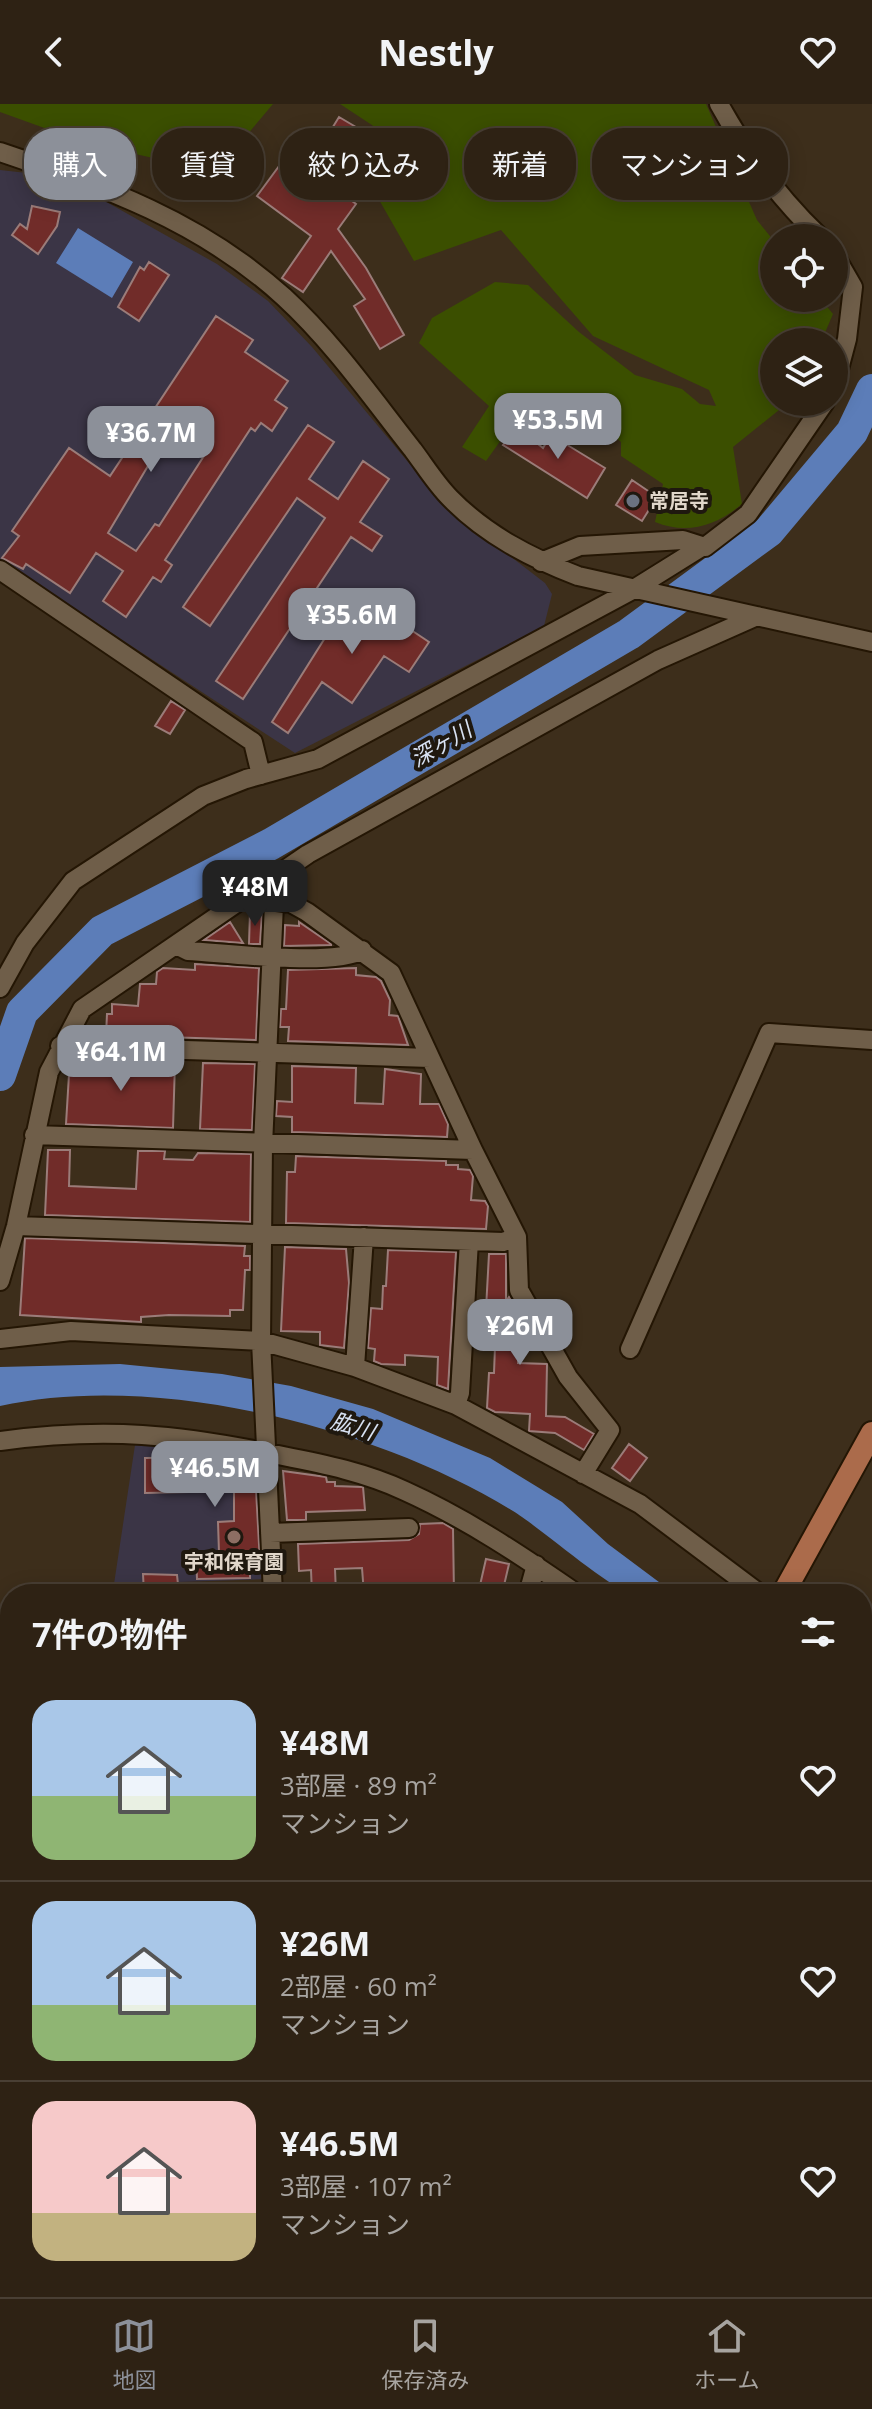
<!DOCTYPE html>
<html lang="ja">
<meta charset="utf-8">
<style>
body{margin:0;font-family:"Open Sans","Noto Sans JP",sans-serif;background:#362a1d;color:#f1f3f6;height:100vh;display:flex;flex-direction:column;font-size:30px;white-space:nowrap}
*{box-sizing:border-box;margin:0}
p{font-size:26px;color:#a7a4a0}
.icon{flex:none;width:44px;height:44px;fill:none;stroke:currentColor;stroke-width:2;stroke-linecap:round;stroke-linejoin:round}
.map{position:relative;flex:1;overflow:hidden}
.sheet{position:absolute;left:0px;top:1480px;width:872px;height:714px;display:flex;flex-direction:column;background:#2e2214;border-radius:32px 32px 0 0;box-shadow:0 4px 20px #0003,0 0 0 2px #493f34}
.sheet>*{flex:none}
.hud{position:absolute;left:24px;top:24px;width:824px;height:72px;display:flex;gap:16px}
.controls{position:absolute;left:760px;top:120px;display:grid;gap:16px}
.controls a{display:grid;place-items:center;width:88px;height:88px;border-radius:50%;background:#2e2214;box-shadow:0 4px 20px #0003,0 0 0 2px #493f34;font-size:40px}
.price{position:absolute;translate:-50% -68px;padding:0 18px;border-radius:16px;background:#8c9099;color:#fff;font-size:26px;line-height:52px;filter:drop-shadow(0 2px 4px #0008)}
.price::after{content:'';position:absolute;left:50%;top:48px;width:24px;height:18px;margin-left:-12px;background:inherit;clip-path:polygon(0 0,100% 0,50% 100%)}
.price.selected{background:#222;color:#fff}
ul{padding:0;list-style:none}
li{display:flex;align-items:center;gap:24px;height:200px;padding:0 32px}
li+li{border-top:2px solid #493f34}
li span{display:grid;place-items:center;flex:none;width:224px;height:160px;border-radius:24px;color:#555}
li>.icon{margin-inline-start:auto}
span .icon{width:96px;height:96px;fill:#fffc;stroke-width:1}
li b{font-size:34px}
h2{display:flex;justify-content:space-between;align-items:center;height:96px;padding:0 32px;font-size:34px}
.pill{padding:0 28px;border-radius:32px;background:#2e2214;box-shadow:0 4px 20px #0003,0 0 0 2px #493f34;font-size:28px;line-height:72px}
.pill.selected{background:#8c9099;color:#fff}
header{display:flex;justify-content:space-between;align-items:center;height:104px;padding:0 32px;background:#2e2214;font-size:36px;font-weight:700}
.tabs{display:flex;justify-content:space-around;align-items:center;height:112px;border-top:2px solid #493f34;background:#2e2214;font-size:22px;color:#a7a4a0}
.tabs a{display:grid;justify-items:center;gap:4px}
.tabs .selected{color:#8c9099}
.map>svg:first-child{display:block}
.education{fill:#3b3546}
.green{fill:#3b4f00}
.water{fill:#5c7db8}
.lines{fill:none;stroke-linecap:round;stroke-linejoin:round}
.river{stroke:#5c7db8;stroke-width:32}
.building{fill:#712c29;stroke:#9b7c79;stroke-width:2;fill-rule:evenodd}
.minor-casing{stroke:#241604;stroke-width:22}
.major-casing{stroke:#241604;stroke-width:26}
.minor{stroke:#6f5e49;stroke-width:18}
.major{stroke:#ab6b4b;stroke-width:22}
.rail{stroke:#998c7d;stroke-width:5;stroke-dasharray:16 8;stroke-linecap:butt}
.worship-dot{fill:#6b7280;stroke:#1f180f;stroke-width:3}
.education-dot{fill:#8d6e63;stroke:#1f180f;stroke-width:3}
.labels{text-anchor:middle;stroke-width:8;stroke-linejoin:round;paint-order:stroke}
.poi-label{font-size:20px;font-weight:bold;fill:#e0d6ca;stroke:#1f180f;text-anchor:start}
.water-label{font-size:22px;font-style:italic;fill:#d8e2f3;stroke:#1f180f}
</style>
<header><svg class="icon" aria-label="back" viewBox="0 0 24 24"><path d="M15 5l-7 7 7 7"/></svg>Nestly<svg class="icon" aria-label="heart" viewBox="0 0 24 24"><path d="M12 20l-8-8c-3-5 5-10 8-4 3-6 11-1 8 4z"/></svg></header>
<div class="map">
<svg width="872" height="2193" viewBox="0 0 872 2193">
<rect width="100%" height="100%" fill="#3d2e1b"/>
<!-- education -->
<path class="education" d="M 0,66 L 27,69 L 94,91 L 217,160 L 268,197 L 312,243 L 444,401 L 545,479 L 552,490 L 544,522 L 295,649 L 0,456 Z
M 135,1341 L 195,1341 L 262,1355 L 268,1475 L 114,1480 Z"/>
<!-- green -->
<path class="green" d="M 0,0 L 273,0 L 209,76 L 162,56 L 86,39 L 0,8 Z
M 340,0 L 706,0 L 757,116 L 774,137 L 774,194 L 820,194 L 833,210 L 821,238 L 774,238 L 774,298 L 789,298 L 733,343 L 742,400 C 716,422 687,431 655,418 L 663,380 L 621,352 L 621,338 C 604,323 589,312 565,316 L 531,294 L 486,357 L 462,343 L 489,302 L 419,239 L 432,214 L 495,178 L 528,181 L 579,228 L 635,271 L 682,285 L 700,300 L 716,302 L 709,286 L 593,232 L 501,126 L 414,157 L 366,73 L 384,29 Z"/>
<!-- water -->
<path class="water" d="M 78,124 L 133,158 L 112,194 L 56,159 Z
M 120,1260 L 222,1270 L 291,1282 L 373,1305 L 490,1354 L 562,1398 L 608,1440 L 675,1490 C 662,1490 645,1493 633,1490 C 611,1486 538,1422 513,1407 C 377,1323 156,1267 0,1302 L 0,1263 Z"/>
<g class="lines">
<!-- river -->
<path class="river" d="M 0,971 L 22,908 L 102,827 L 271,740 L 629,530 L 769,427 L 852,328 L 872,286"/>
</g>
<!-- building -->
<path class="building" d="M 339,13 L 361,26 L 328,79 L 356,100 L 338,125 L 366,164 L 404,231 L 380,245 L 354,202 L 365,195 L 331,147 L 303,188 L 282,174 L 311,132 L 257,92 L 296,39 L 315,52 Z
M 32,102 L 60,108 L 57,122 L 38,150 L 12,131 L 20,120 L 27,125 Z
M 149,158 L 169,171 L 139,217 L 118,203 L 140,163 L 144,166 Z
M 216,212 L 253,236 L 245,248 L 288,277 L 275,296 L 287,304 L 272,327 L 261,319 L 255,327 L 251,324 L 165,456 L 172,461 L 161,478 L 153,473 L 126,513 L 103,497 L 123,467 L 96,449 L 70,489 L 26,460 L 23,465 L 2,454 L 19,432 L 12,427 L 69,344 L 110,372 ZM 173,320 L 209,344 L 159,422 L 155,420 L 136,447 L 108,429 Z
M 308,321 L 334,338 L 309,375 L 338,395 L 363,357 L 389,375 L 360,418 L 382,432 L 372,447 L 351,433 L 243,595 L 216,577 L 325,414 L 297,394 L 210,522 L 183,503 Z
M 517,323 L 543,344 L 551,331 L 605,364 L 587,394 L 503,341 Z
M 632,376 L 657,393 L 642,417 L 616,401 Z
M 354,488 L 429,538 L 409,568 L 384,552 L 352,599 L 322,578 L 288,629 L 272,618 Z
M 171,597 L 185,606 L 170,630 L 155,622 Z
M 250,808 L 262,808 L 260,840 L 249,840 Z
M 230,818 L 243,839 L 204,836 Z
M 299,818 L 331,840 L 331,841 L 284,842 L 285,821 L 299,822 Z
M 195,860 L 259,864 L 256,936 L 106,931 L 107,910 L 112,910 L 112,900 L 138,902 L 140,880 L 156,880 L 157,868 L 163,864 L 195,866 Z
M 356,864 L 356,871 L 376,873 L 381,877 L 390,896 L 389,911 L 398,912 L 408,941 L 288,937 L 289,923 L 280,923 L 281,905 L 286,905 L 288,866 Z
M 70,954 L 175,958 L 173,1024 L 66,1020 Z
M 203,959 L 255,960 L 252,1026 L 200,1025 Z
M 292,962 L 356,964 L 355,999 L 383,1000 L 385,965 L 421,970 L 420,1000 L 439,1000 L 448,1020 L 447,1033 L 292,1028 L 292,1013 L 276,1012 L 277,997 L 292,998 Z
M 48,1046 L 70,1046 L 69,1082 L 136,1085 L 138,1047 L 165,1047 L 164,1055 L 193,1056 L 198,1049 L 251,1050 L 250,1118 L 45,1111 Z
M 296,1052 L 446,1057 L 446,1061 L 458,1061 L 458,1065 L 470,1066 L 473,1072 L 471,1096 L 485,1097 L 488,1102 L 486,1125 L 286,1119 L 287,1068 L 295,1068 Z
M 25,1134 L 245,1142 L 244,1152 L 250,1152 L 250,1166 L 245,1166 L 243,1206 L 230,1206 L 230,1212 L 169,1211 L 141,1213 L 141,1218 L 20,1211 Z
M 285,1143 L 346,1145 L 349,1179 L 344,1244 L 320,1241 L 320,1228 L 281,1227 Z
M 388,1146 L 456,1148 L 448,1285 L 437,1281 L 438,1253 L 405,1251 L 405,1261 L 381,1260 L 374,1257 L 375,1245 L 368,1244 L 371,1204 L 382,1205 L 383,1182 L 386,1182 Z
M 489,1150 L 506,1150 L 506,1197 L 509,1193 L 518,1209 L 518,1259 L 547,1260 L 546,1312 L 565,1313 L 594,1330 L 584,1346 L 555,1329 L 529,1327 L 530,1310 L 495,1308 L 487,1304 L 489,1269 L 494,1269 L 496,1216 L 487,1216 L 497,1206 L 486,1205 Z
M 629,1340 L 647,1354 L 630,1377 L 612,1364 Z
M 222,1353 L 227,1353 L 227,1368 L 255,1367 L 260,1459 L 250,1460 L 250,1474 L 197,1475 L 196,1450 L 219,1449 L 218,1418 L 234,1417 L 234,1387 L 145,1389 L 145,1354 Z
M 283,1367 L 326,1373 L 327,1378 L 335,1378 L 335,1382 L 363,1383 L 365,1406 L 306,1408 L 306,1416 L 287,1416 Z
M 443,1419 L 453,1425 L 454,1490 L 364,1490 L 362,1464 L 335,1465 L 336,1490 L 312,1490 L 311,1466 L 299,1467 L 298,1440 L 409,1436 L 419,1430 L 420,1420 Z
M 486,1455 L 509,1460 L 502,1490 L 478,1490 Z
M 143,1470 L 177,1471 L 179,1490 L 144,1490 Z"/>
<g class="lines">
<!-- minor casing -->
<g class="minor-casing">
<path id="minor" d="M 719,0 C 747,51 779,94 821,134
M 0,48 C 106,84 199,116 284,193 C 333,238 372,294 413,346 C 425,362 436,380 450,394 C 486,431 531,454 578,472 L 872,538
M 834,150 L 853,183 L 847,235 L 834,284
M 541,458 L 580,442 L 683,436 L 705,443 L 748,410 L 825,298
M 0,466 L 253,638 L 261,671
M 178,842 L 188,847 C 226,849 334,863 362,846
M 0,884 L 25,839 L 73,777 L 203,692 L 246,675 L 318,655 L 634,485 L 703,442
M 60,942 L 430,954
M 34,1031 L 473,1046 L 517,1133 L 519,1186 L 568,1273 L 610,1326 L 583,1370
M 16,1122 L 503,1138 L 517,1133
M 0,1177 L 16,1122 L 49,968 L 82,905 L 308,750 L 658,556 L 757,512
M 0,1235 L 71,1227 L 261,1237 L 355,1263 L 456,1301 L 640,1400 L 760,1490
M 630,1245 L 769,929 L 872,936
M 355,1263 L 364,1133
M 456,1301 L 460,1289 L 469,1137
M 0,1337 C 106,1323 179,1330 283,1352 C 324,1360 367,1369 405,1387 C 467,1415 522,1452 577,1490
M 270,1429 L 409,1424
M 273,1490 L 261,1237 L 263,1041 L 274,800 L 289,798 L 307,808 L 391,869 L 473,1046
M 528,1490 L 536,1461
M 0,1641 L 10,1640"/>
</g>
<!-- major casing -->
<g class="major-casing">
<path id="major" d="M 783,1490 L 872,1329
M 378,2193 L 383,2184"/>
</g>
<!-- minor -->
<use href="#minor" class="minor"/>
<!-- major -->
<use href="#major" class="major"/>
<!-- rail -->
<path class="rail" d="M 862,2023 L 872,2021
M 0,2181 L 10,2179"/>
</g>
<!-- markers -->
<circle class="worship-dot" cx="633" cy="397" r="8"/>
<circle class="education-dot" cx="234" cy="1433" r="8"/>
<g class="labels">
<!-- poi labels -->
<g class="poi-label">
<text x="649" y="404">常居寺</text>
<text x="234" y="1465" text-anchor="middle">宇和保育園</text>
</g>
<!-- water labels -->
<g class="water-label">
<text transform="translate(441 640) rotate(-30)" y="8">深ヶ川</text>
<text transform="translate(353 1322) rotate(17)" y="8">肱川</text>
</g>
</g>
</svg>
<div class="controls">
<a><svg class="icon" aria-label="locate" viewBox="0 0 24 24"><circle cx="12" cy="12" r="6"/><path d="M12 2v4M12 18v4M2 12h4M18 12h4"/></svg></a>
<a><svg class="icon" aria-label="layers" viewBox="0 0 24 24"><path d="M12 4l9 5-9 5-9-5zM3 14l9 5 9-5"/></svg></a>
</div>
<b class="price" style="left:558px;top:357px">¥53.5M</b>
<b class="price" style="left:151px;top:370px">¥36.7M</b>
<b class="price" style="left:352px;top:552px">¥35.6M</b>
<b class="price selected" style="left:255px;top:824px">¥48M</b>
<b class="price" style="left:121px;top:989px">¥64.1M</b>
<b class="price" style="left:520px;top:1263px">¥26M</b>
<b class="price" style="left:215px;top:1405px">¥46.5M</b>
<div class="hud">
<a class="pill selected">購入</a>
<a class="pill">賃貸</a>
<a class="pill">絞り込み</a>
<a class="pill">新着</a>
<a class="pill">マンション</a>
</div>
<section class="sheet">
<h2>7件の物件<svg class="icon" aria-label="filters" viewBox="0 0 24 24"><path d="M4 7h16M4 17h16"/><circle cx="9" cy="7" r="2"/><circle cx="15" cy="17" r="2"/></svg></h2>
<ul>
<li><span style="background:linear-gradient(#a9c7e8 60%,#8fb573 0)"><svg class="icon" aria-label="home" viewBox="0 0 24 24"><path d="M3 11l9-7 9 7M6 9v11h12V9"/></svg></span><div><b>¥48M</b><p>3部屋 · 89 m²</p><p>マンション</p></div><svg class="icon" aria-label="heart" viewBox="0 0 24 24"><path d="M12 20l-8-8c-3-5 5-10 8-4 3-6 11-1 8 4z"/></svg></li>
<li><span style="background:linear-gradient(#a9c7e8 65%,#8fb573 0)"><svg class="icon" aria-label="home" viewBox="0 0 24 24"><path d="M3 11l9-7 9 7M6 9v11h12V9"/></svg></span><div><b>¥26M</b><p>2部屋 · 60 m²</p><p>マンション</p></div><svg class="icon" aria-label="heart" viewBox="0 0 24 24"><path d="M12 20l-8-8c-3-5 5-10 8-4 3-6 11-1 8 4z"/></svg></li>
<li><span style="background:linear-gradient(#f6c9c9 70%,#c2b280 0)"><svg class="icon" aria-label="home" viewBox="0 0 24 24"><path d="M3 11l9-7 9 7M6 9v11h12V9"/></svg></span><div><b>¥46.5M</b><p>3部屋 · 107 m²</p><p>マンション</p></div><svg class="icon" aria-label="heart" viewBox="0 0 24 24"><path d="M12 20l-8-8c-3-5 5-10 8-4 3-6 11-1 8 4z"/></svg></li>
</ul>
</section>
</div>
<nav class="tabs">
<a class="selected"><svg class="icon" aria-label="map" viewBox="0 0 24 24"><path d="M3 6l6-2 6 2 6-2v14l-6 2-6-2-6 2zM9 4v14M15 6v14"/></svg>地図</a>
<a><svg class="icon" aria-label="saved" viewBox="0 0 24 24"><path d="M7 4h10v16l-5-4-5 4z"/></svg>保存済み</a>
<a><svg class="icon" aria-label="home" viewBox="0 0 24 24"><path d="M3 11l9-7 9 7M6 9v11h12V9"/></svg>ホーム</a>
</nav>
